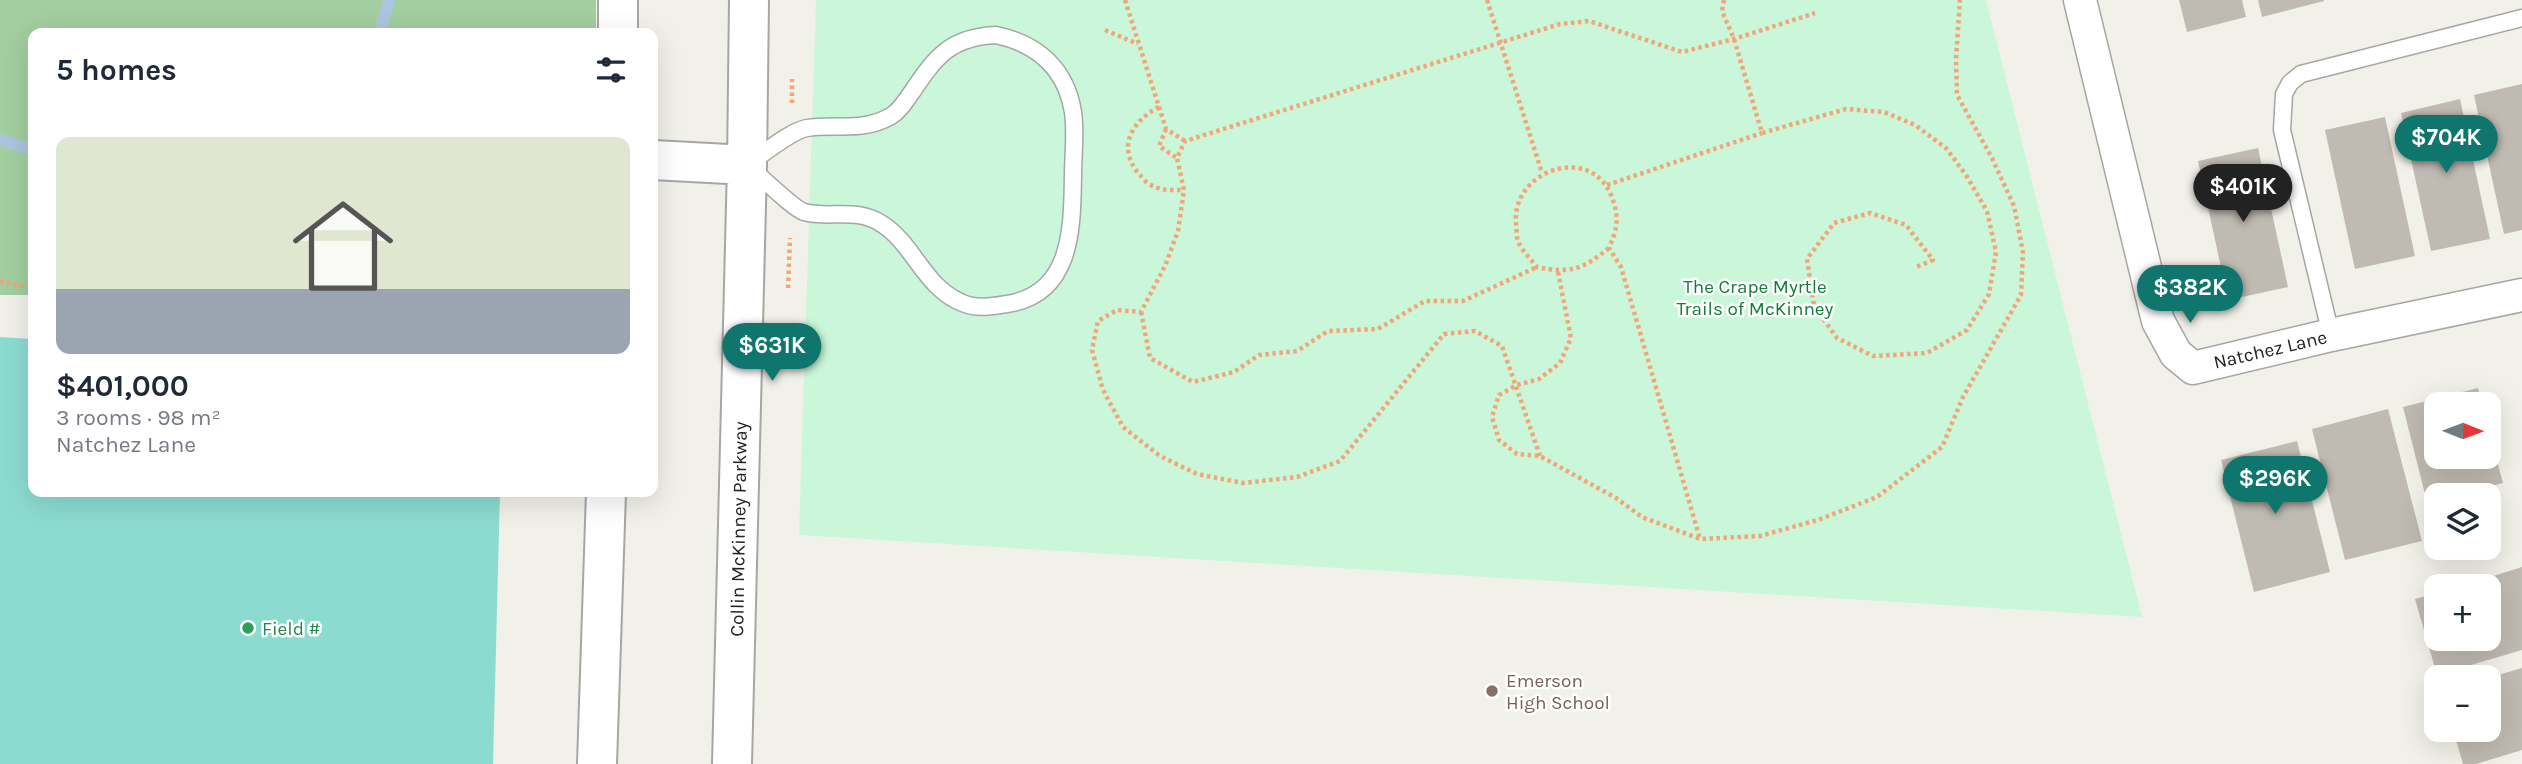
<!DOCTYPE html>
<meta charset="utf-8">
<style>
body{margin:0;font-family:Karla,sans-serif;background:#f2f2f3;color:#1f2937;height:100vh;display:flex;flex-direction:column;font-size:26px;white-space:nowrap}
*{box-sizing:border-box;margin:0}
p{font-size:23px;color:#747a83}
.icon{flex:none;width:38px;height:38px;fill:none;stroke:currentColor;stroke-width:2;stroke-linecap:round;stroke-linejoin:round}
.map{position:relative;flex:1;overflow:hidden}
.sheet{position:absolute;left:28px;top:28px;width:630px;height:469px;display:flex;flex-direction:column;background:#fff;border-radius:14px;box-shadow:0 7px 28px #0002}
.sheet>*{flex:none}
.needle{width:46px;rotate:91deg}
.buttons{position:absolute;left:2424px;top:392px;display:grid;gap:14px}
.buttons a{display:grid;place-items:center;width:77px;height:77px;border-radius:14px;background:#fff;box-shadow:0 7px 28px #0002;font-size:35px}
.price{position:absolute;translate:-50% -60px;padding:0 16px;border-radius:24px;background:#0f766e;color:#fff;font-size:23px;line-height:46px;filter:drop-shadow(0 2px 4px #0008)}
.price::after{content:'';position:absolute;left:50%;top:42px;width:21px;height:16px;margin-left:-10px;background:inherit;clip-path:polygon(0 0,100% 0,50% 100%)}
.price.active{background:#222;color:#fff}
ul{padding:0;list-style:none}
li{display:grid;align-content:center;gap:14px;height:371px;padding:0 28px}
li span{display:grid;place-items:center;height:217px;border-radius:14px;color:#555}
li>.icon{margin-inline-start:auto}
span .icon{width:126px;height:126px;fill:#fffc;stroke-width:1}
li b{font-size:30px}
h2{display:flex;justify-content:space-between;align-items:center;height:84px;padding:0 28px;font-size:30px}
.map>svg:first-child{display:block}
.forest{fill:#a2cea0}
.park{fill:#caf7d9}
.pitch{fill:#8cdbd1}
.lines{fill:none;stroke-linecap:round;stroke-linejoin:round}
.stream{stroke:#acc5dc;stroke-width:12}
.building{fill:#bfbab2}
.service-casing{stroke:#a6a6a6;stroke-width:19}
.minor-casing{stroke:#a6a6a6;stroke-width:35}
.tertiary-casing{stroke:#a6a6a6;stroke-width:42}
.path{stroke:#f3a578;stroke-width:4.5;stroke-dasharray:3.5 3.5;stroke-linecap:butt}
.service{stroke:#fff;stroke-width:16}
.minor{stroke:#fff;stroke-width:32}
.tertiary{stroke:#fff;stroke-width:38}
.leisure-dot{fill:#2e9e5b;stroke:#fff;stroke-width:2.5}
.education-dot{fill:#8d6e63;stroke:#fff;stroke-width:2.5}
.labels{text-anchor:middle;stroke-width:5;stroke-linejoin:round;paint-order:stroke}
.park-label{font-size:19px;fill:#127d37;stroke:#fff}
.street-label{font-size:19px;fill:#222;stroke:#fff}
.leisure-label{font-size:19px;fill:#27864d;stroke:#fff;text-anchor:start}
.education-label{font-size:19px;fill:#785e54;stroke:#fff;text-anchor:start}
</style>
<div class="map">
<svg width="2522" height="764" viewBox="0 0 2522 764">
<rect width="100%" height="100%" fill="#f1f1e9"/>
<!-- forest -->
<path class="forest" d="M 0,0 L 596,0 L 596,33 L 33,33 L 33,295 L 0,295 Z"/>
<!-- park -->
<path class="park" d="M 816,0 L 1986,0 L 2142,617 L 799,535 Z"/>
<!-- pitch -->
<path class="pitch" d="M 0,337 L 33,339 L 33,492 L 500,492 L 493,764 L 0,764 Z"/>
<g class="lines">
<!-- stream -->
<path class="stream" d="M 379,33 L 389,0
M 0,140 L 24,147 L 33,147"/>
</g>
<!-- building -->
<path class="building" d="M 2179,0 L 2242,0 L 2246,17 L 2187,32 Z
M 2258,0 L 2324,0 L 2324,1 L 2262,17 Z
M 2522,84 L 2522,230 L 2504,234 L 2474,95 Z
M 2460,99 L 2490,239 L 2431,251 L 2401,113 Z
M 2385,117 L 2415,256 L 2355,269 L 2325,130 Z
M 2258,148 L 2288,287 L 2228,300 L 2198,161 Z
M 2478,388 L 2482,404 L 2436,404 L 2436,457 L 2488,457 L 2489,432 L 2503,483 L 2455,495 L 2436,495 L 2436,500 L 2427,502 L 2403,407 Z
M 2388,409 L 2422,541 L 2345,560 L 2312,429 Z
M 2297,441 L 2330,572 L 2254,592 L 2221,460 Z
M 2522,567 L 2522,650 L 2437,675 L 2415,599 L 2436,593 L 2436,639 L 2488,639 L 2488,586 L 2461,586 Z
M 2522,668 L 2522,750 L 2476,764 L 2463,764 L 2453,730 L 2488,730 L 2488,678 Z"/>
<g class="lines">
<!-- service casing -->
<g class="service-casing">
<path id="service" d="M 996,35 C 1038,44 1066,69 1073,112 C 1076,132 1073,156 1073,176 C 1072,227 1073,294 1007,304 C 994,306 978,309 965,304 C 924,289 915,245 882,224 C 856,207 831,219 804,212 C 794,209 758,174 747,165 C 762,155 790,131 807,128 C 836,123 861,133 891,116 C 900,111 906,100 912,92 C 936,56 951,37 996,35 Z
M 2331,335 L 2282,130 L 2284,94 L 2290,83 L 2301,74 L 2522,18"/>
</g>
<!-- minor casing -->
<g class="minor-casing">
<path id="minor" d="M 2080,0 L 2158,321 L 2176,354 L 2193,368 L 2331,335 L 2522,295"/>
</g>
<!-- tertiary casing -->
<g class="tertiary-casing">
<path id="tertiary" d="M 618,33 L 618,0
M 653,160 L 747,165
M 597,764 L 606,492
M 732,764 L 747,165 L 749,0"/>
</g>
<!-- path -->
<path class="path" d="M 1125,0 L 1166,129 L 1185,141
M 1487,0 L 1542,173
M 1724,0 L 1722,11 L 1734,39 L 1762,133 L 1846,109 L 1884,112 L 1915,125 L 1946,148 L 1966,175 L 1987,211 L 1996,252 L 1989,294 L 1967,330 L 1927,353 L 1873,356 L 1837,338 L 1814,306 L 1807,259 L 1834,223 L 1870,213 L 1906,225 L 1933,260 L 1914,268
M 1105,30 L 1138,44
M 792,103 L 792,79
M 1159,107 C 1132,121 1116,147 1139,174 C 1142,177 1146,183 1151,185 C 1161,191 1173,190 1184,190
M 1166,129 L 1159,146 L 1177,158
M 1607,185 L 1762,133
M 1609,248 C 1583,269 1571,274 1537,267 C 1531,259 1521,250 1518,241 C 1516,236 1517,229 1516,224 C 1511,170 1590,144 1611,195 C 1615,204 1618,216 1616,227 C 1615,234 1612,241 1609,248 L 1621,267 L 1700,539
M 1558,272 L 1571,338 L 1560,363 L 1539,379 L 1517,385 L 1499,395 L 1492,417 L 1499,440 L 1517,454 L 1540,456 L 1616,498 L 1642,517 L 1700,539 L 1760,536 L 1818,520 L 1877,497 L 1942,447 L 1963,397 L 2021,295 L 2023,252 L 2014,206 L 1992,158 L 1957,95 L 1956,59 L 1960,0
M 0,281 L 33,288
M 788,288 L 790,238
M 1141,312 L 1150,358 L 1193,382 L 1234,372 L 1259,355 L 1297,351 L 1328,331 L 1378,329 L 1425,301 L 1463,301 L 1537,267
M 1540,456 L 1502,346 L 1475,331 L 1444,334 L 1340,461 L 1297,477 L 1243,483 L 1197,474 L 1160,456 L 1123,427 L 1103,390 L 1092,350 L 1098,321 L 1117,310 L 1141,312 L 1165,266 L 1178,231 L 1184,190 L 1177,158 L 1185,141 L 1560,24 L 1589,21 L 1682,52 L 1734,39 L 1815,13"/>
<!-- service -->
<use href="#service" class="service"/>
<!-- minor -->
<use href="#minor" class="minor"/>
<!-- tertiary -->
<use href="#tertiary" class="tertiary"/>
</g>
<!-- markers -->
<circle class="leisure-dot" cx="248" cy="628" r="7"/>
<circle class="education-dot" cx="1492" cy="691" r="7"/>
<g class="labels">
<!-- park labels -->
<g class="park-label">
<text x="1755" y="293">The Crape Myrtle<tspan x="1755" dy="22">Trails of McKinney</tspan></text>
</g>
<!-- street labels -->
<g class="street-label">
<text transform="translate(2270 349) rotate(-13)" y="7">Natchez Lane</text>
<text transform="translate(738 529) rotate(-89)" y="7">Collin McKinney Parkway</text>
</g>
<!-- leisure labels -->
<g class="leisure-label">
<text x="262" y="635">Field #</text>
</g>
<!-- education labels -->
<g class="education-label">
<text x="1506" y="687">Emerson<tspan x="1506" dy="22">High School</tspan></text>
</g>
</g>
</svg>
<div class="buttons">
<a><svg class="needle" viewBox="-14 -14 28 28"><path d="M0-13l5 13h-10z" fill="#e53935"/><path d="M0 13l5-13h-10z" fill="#747a83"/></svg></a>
<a><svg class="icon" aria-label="layers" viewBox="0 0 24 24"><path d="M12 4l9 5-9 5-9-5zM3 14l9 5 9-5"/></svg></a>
<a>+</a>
<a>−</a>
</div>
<b class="price" style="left:2446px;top:175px">$704K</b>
<b class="price active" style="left:2243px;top:224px">$401K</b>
<b class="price" style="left:2190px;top:325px">$382K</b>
<b class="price" style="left:772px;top:383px">$631K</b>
<b class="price" style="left:2275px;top:516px">$296K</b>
<section class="sheet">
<h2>5 homes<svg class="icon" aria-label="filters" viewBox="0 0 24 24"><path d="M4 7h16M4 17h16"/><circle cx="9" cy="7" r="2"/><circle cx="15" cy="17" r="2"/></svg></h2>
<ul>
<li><span style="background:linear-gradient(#dfe7d0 70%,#9aa5b1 0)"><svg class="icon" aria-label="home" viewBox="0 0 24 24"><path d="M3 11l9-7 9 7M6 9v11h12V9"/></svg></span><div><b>$401,000</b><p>3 rooms · 98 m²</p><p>Natchez Lane</p></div></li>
</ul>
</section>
</div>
